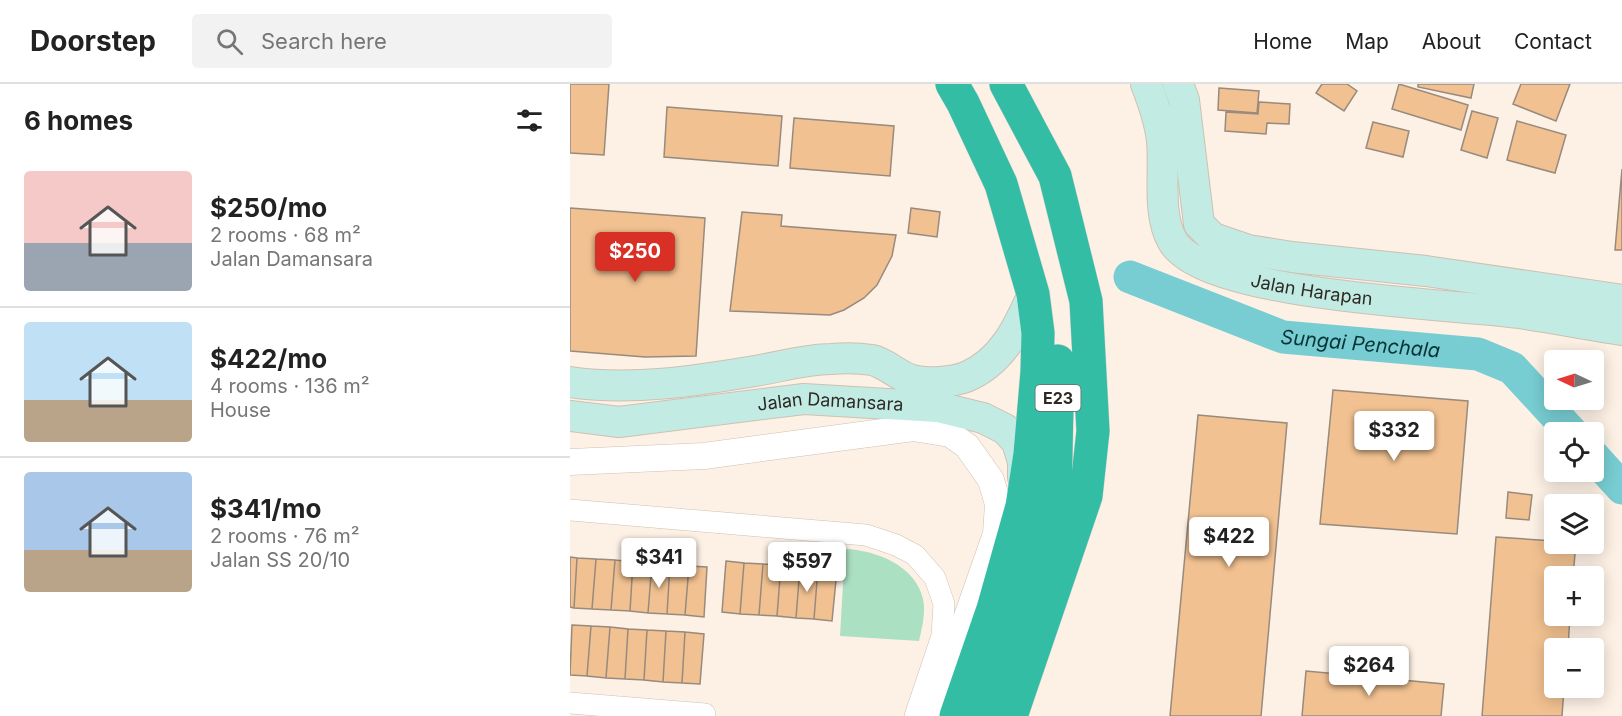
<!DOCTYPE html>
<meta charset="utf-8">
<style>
body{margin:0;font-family:Inter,sans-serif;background:#f2f2f2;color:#222;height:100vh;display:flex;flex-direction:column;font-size:22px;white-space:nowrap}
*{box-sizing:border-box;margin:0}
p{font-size:20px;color:#767676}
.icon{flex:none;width:33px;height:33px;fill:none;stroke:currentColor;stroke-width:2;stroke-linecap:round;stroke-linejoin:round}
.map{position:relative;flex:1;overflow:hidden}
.side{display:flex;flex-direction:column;background:#fff;width:570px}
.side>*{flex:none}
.needle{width:39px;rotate:274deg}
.controls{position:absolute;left:974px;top:266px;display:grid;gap:12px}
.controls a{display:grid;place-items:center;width:60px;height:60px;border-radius:6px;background:#fff;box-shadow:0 3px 15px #0003;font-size:30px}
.price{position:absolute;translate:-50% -51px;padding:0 14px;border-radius:6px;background:#fff;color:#222;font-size:20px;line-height:39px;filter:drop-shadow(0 2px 3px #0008)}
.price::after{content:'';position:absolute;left:50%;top:36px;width:18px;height:14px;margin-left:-9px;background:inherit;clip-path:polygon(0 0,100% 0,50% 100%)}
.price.active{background:#d93025;color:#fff}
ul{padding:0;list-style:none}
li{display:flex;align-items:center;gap:18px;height:150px;padding:0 24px}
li+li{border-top:2px solid #e0e0e0}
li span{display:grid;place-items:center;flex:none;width:168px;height:120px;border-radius:6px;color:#555}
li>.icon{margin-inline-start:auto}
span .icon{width:72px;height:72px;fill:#fffc;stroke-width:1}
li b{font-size:26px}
h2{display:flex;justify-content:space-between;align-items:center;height:72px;padding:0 24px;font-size:26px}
header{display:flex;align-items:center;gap:36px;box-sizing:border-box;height:84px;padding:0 30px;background:#fff;border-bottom:2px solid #e0e0e0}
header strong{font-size:28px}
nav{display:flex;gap:33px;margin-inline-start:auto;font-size:21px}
.search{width:420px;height:54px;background:#f2f2f2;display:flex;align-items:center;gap:15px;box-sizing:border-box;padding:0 21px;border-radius:6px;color:#767676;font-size:22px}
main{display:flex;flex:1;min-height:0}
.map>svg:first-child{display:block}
.green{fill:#ace0c2}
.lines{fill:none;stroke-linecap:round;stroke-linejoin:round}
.river{stroke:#77cdd2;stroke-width:33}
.building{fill:#f1c191;stroke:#988a7d;stroke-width:1.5}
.minor-casing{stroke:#cfc0b2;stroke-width:22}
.tertiary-casing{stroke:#cfc0b2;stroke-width:27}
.secondary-casing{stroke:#cfc0b2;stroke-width:32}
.motorway-casing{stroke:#d5d4d3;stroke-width:34}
.minor{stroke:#fff;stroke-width:21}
.tertiary{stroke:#fff;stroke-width:26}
.secondary{stroke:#c2ebe4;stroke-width:30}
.motorway{stroke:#33bda4;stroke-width:33}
.labels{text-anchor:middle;stroke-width:6;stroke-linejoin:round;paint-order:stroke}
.shield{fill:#fff;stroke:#6d6965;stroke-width:1.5}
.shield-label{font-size:16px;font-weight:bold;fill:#2e2923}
.street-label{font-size:18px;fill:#2e2923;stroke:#fff}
.water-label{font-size:20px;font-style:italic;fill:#083436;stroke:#fff}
</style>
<header>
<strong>Doorstep</strong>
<div class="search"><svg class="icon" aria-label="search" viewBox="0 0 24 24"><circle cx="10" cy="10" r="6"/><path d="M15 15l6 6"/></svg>Search here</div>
<nav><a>Home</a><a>Map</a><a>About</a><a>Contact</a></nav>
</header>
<main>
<section class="side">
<h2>6 homes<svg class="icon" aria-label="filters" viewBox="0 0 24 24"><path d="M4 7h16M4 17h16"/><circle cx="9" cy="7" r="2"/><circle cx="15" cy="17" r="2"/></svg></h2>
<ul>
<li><span style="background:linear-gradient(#f6c9c9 60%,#9aa5b1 0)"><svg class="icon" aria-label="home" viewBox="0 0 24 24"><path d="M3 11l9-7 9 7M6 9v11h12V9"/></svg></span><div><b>$250/mo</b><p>2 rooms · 68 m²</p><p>Jalan Damansara</p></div></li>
<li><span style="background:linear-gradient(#bfe0f5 65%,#b9a48a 0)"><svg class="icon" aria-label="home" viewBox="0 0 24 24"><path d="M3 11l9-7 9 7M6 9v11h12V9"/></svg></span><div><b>$422/mo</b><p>4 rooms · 136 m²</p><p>House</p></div></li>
<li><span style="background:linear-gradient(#a9c7e8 65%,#b9a48a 0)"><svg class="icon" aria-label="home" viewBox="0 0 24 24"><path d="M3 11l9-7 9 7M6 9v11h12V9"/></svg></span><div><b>$341/mo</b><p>2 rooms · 76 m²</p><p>Jalan SS 20/10</p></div></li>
</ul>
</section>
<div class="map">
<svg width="1052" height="632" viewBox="0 0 1052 632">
<rect width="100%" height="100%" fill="#fdf1e5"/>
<!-- green -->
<path class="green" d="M 275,465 C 306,466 346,482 353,515 C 356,528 352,544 349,557 L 270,552 Z"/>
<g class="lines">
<!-- river -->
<g class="river">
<path id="s1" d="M 560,193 L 713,253 L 908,270 L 942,284 L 1001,348"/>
<path d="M 1023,372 L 1052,404"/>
</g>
</g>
<!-- building -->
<path class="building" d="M 0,0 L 39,0 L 34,71 L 0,69 Z
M 752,0 L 777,0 L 787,7 L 774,27 L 746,9 Z
M 829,0 L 898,21 L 891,46 L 822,25 Z
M 848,0 L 904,0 L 901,14 L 848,3 Z
M 951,0 L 1000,0 L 986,37 L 943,20 Z
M 649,4 L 689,7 L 687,29 L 648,26 Z
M 689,18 L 720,20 L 719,40 L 697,39 L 696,50 L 655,47 L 656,28 L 688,30 Z
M 97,23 L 212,32 L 208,82 L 94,73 Z
M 902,27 L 928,34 L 917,74 L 891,66 Z
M 224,34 L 324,42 L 320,92 L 220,84 Z
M 947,37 L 996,51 L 985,89 L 937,76 Z
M 803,38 L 839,47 L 833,73 L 796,64 Z
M 1052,85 L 1052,166 L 1045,166 Z
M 0,124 L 135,134 L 126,272 L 75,273 L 0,267 Z
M 341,124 L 370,128 L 367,153 L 338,149 Z
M 172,128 L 212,131 L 211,142 L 326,151 L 322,172 L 307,201 L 294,214 L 274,226 L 260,231 L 160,227 Z
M 763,306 L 898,317 L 887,450 L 750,440 Z
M 628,331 L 717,339 L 691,632 L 600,632 Z
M 938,408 L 962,411 L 959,436 L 936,434 Z
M 926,453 L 984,457 L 984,459 L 1006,459 L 1003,492 L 984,492 L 984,531 L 1000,531 L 998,564 L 984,564 L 984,603 L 994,603 L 992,632 L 912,632 Z
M 0,473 L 7,474 L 4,524 L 0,523 Z
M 7,474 L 26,475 L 22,525 L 4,524 Z
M 26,475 L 45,476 L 41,526 L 22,525 Z
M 45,476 L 63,478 L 60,527 L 41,526 Z
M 156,477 L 174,479 L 170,530 L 152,528 Z
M 63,478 L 82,479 L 78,529 L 60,527 Z
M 82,479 L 100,480 L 97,530 L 78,529 Z
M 174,479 L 193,480 L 189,531 L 170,530 Z
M 100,480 L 119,482 L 115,531 L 97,530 Z
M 193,480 L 211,481 L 207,532 L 189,531 Z
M 211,481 L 230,483 L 226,534 L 207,532 Z
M 119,482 L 137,483 L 134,533 L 115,531 Z
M 230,483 L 248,484 L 244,535 L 226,534 Z
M 248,484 L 267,486 L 262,537 L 244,535 Z
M 2,541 L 21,542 L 17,592 L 0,591 Z
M 21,542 L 40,543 L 36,594 L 17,592 Z
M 40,543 L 58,545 L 55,595 L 36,594 Z
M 58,545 L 77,546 L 74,596 L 55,595 Z
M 77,546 L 96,547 L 93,598 L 74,596 Z
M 96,547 L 115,548 L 112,599 L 93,598 Z
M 115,548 L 134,550 L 130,600 L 112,599 Z
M 736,587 L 874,600 L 871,632 L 732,632 Z"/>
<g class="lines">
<!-- minor casing -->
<g class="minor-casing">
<path id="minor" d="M 0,426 L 296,451 L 326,461 L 345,471 L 365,494 L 374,520 L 372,552 L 345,632
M 0,619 L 135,630"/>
</g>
<!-- tertiary casing -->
<g class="tertiary-casing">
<path id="tertiary" d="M 0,378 L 134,372 L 343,344 L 380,350 L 397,362 L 421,396 L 428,420 L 426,450 L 362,632"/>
</g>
<!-- secondary casing -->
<g class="secondary-casing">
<g id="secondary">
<path id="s2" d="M 576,0 C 583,18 590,38 592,57 C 595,88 587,129 602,156 C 631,213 885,220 949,229 C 983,234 1018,241 1052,246"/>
<path d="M 608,0 L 614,16 L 629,140 L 643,154 L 678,166 L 722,173 L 856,187 L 1052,216"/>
<path d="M 0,298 C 61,307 125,297 185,287 C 210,283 236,275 261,275 C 274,274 289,274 302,276 C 316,279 328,292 342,296 C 357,300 383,298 396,293 C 432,278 448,244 463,210"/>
<path id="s3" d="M 0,332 L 49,338 L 234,315 L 368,323 L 413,334 L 435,345 L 447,358 L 453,378 L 453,393"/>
</g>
</g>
<!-- motorway casing -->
<g class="motorway-casing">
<path id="motorway" d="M 382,0 L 393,19 L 431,100 L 463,210 L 468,249 L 467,288 L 460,370 L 452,422 L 423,525 L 386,632
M 436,0 L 485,92 L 516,217 L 523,347 L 516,412 L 441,632
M 413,632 L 485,414 L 488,277"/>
</g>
<!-- minor -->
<use href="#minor" class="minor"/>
<!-- tertiary -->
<use href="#tertiary" class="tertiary"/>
<!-- secondary -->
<use href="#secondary" class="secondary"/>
<!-- motorway -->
<use href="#motorway" class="motorway"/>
</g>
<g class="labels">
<!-- shield labels -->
<rect class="shield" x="465.5" y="301" width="45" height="26" rx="4.5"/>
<g class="shield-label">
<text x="488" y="320">E23</text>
</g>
<!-- street labels -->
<g class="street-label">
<text dy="6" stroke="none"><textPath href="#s2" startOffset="312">Jalan Harapan</textPath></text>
<text dy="6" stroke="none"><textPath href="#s3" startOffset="262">Jalan Damansara</textPath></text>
</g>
<!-- water labels -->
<g class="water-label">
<text dy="7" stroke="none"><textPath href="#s1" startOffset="242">Sungai Penchala</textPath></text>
</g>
</g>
</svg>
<div class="controls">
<a><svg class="needle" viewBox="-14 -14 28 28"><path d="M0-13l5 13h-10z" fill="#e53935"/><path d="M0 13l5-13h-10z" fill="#767676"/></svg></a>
<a><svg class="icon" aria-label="locate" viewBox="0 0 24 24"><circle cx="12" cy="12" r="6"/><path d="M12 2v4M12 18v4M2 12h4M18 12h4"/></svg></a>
<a><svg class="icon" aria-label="layers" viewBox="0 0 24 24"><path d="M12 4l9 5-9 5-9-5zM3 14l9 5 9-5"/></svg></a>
<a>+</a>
<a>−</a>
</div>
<b class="price active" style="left:65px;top:199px">$250</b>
<b class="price" style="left:824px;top:378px">$332</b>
<b class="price" style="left:659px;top:484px">$422</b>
<b class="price" style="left:89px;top:505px">$341</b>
<b class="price" style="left:237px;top:509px">$597</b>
<b class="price" style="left:799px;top:613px">$264</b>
</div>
</main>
